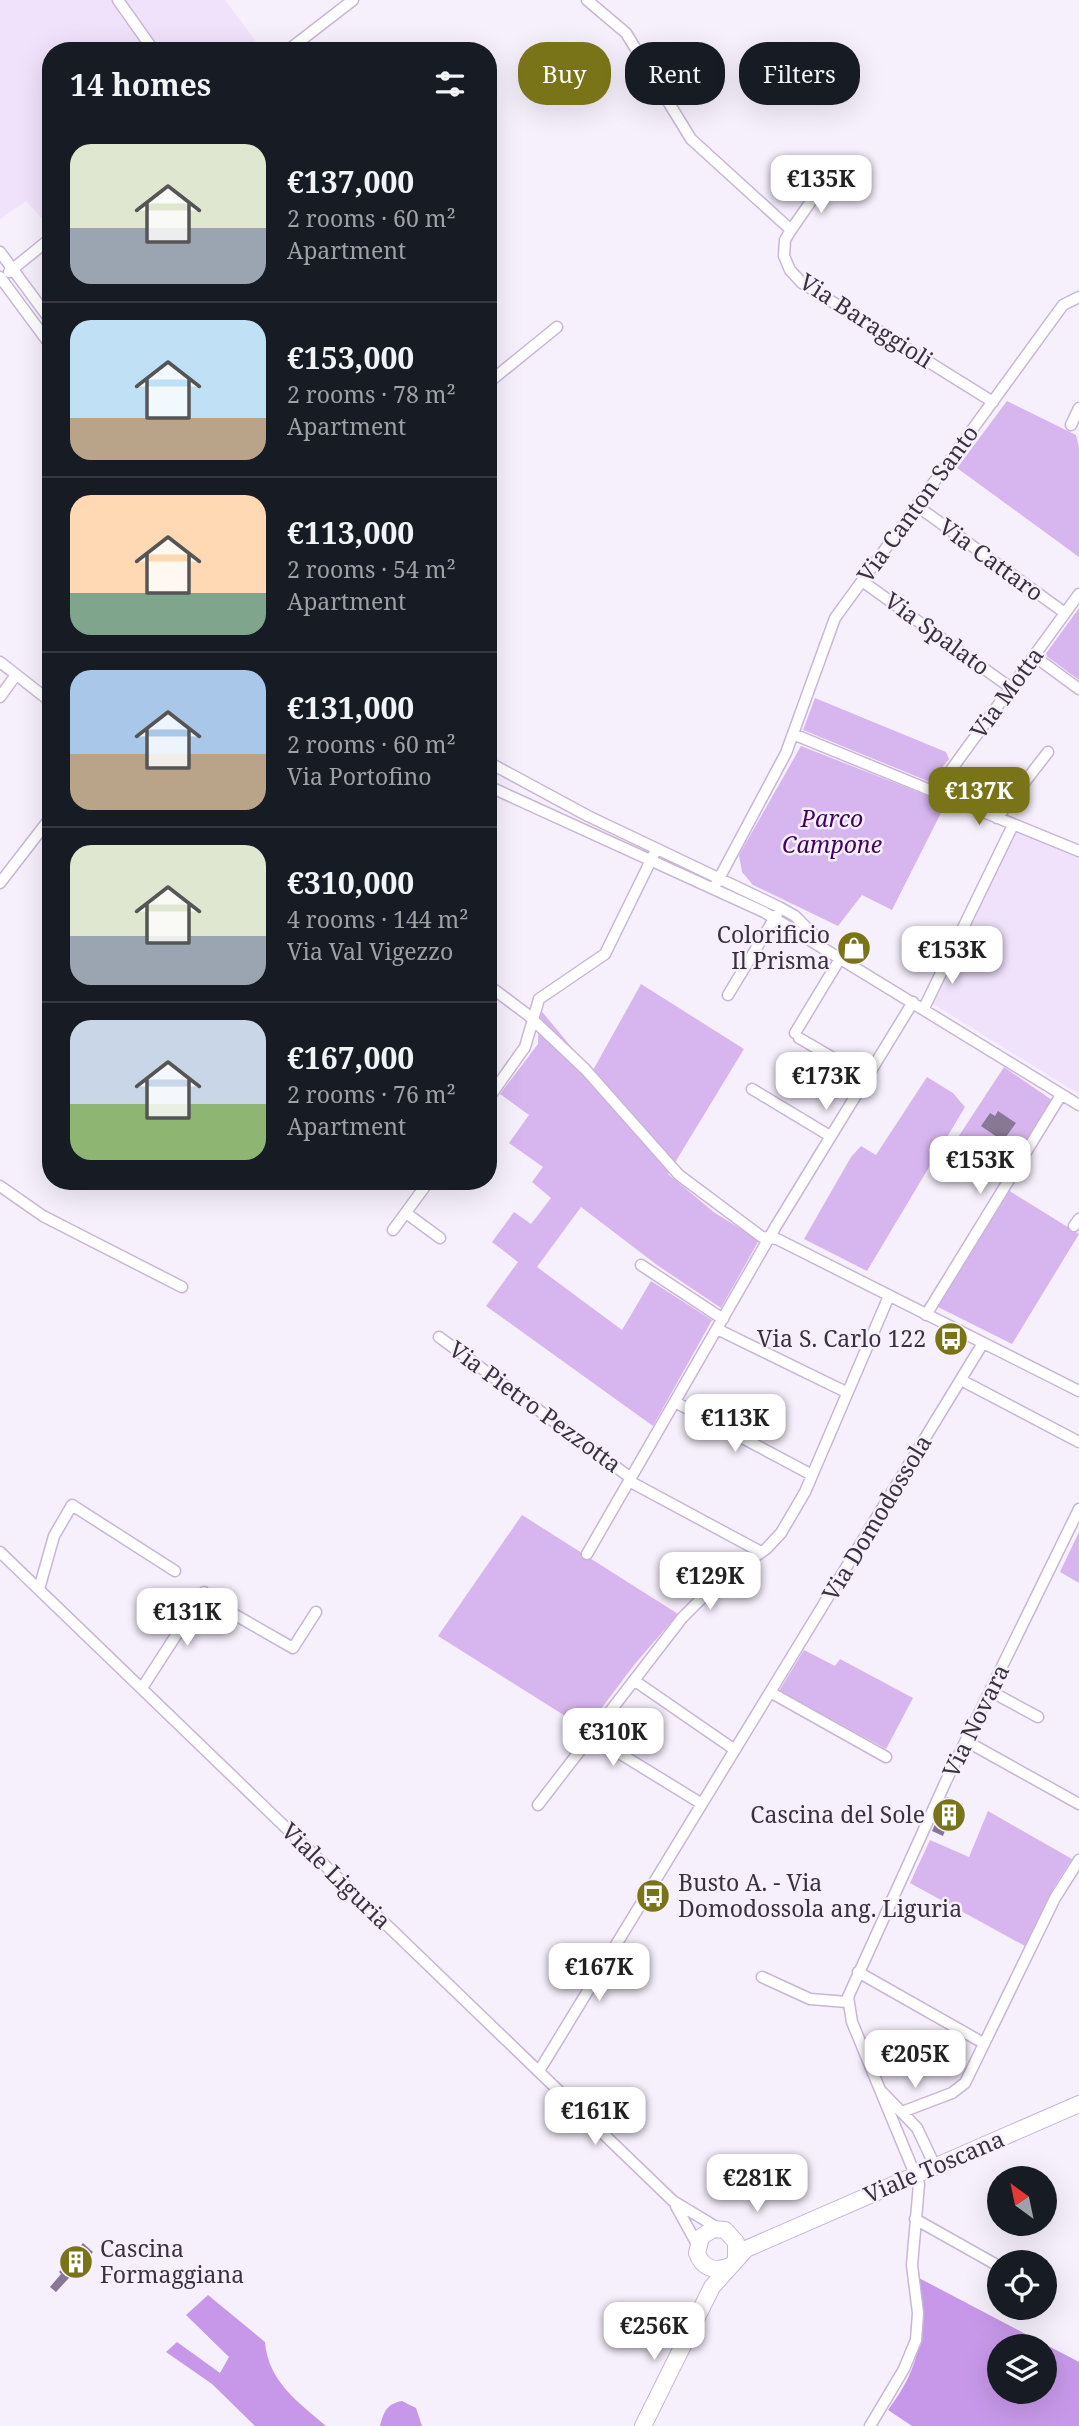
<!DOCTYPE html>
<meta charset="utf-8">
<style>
body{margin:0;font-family:"Noto Serif",serif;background:#242831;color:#f1f3f6;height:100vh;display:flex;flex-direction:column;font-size:26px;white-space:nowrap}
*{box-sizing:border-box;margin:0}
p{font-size:23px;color:#9ea1a6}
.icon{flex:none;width:38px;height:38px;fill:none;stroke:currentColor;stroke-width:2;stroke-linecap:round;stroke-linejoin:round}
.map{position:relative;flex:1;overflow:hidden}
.sheet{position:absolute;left:42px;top:42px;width:455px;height:1148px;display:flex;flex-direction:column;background:#171b24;border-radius:28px;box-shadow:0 7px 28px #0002}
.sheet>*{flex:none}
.top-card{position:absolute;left:518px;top:42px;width:455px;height:63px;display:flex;gap:14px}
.needle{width:46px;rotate:327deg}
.buttons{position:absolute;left:987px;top:2166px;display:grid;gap:14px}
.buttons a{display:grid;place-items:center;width:70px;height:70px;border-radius:50%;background:#171b24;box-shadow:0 7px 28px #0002;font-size:35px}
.price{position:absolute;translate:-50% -60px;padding:0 16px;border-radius:14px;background:#fff;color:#222;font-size:23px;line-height:46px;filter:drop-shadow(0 2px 4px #0008)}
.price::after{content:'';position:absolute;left:50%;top:42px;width:21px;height:16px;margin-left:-10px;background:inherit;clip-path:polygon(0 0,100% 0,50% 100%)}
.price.current{background:#7a7418;color:#fff}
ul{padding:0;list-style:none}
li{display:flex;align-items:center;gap:21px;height:175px;padding:0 28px}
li+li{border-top:2px solid #363941}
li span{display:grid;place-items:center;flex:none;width:196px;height:140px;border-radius:21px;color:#555}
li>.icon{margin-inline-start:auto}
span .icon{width:84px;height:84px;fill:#fffc;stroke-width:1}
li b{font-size:30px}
h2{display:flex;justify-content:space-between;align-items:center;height:84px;padding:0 28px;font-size:30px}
.tag{padding:0 24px;border-radius:28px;background:#171b24;box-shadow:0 7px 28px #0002;font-size:24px;line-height:63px}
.tag.current{background:#7a7418;color:#fff}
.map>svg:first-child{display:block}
.built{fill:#efe2fa}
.green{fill:#d7b6f0}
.forest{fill:#c798e9;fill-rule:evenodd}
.building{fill:#887895}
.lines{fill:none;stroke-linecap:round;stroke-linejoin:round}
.street-casing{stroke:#c8b6d6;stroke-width:13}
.secondary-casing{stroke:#c8b6d6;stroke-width:18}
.street{stroke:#fff;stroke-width:10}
.secondary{stroke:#fff;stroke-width:16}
.labels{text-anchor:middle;stroke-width:5;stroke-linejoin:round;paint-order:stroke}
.street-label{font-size:23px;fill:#39323e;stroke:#f6effc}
.park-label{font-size:23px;font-style:italic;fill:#440063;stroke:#f6effc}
.poi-label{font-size:23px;fill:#39323e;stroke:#f6effc;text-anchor:end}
</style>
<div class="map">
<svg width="1079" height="2426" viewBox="0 0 1079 2426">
<rect width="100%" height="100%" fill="#f6effc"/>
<!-- built -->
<path class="built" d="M 0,0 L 112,0 L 149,51 L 51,51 L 50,227 L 26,201 L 0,219 Z
M 124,0 L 225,0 L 263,51 L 158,51 Z
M 1016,831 L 1079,856 L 1079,1094 L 933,1004 Z"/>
<!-- green -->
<path class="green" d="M 1007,401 L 1076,435 L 1079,447 L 1079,557 L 957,468 Z
M 1079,608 L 1079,680 L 1045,655 Z
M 815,698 L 946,752 L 949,759 L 930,782 L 803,730 Z
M 801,746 L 946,803 L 892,910 L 862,895 L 838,926 L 753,885 L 742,872 L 739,855 Z
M 641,984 L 744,1049 L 668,1174 L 715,1213 L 759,1240 L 721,1308 L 657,1265 L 581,1207 L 537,1267 L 622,1330 L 651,1281 L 712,1320 L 653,1426 L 486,1306 L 518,1262 L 492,1242 L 514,1212 L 531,1224 L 551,1198 L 532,1182 L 543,1167 L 509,1143 L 529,1115 L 500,1094 L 538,1044 L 539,1008 L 592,1072 Z
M 1004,1067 L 1052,1100 L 1003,1180 L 951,1148 Z
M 927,1077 L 953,1093 L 965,1107 L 867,1271 L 804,1239 L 851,1157 L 861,1146 L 876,1155 Z
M 1008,1190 L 1079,1234 L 1012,1344 L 936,1306 Z
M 522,1515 L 678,1614 L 634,1665 L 586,1729 L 438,1636 Z
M 1079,1532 L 1079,1583 L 1060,1572 Z
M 804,1650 L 835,1666 L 840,1659 L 913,1698 L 886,1749 L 779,1691 Z
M 988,1811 L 1072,1859 L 1054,1887 L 1025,1946 L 910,1883 L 930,1840 L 969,1857 Z"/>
<!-- forest -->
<path class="forest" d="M 917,2277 L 1079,2362 L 1079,2426 L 912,2426 L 888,2410 C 925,2360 921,2338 917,2277 ZM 999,2347 L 1045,2347 L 1045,2392 L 999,2392 Z
M 208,2295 L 265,2342 C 268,2381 298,2402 326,2426 L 255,2426 L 212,2384 L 166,2352 L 177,2342 L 220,2373 L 229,2357 L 186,2315 Z
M 402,2401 L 416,2408 L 422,2426 L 380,2426 C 384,2411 387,2404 402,2401 Z"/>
<!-- building -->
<path class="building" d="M 998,1111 L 1016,1123 L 1003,1141 L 981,1126 L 990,1113 L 995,1116 Z
M 947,1797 L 963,1804 L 953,1827 L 947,1825 L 943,1836 L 932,1831 Z
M 83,2243 L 93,2252 L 56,2292 L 50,2287 L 61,2274 L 59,2272 Z"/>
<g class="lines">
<!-- street casing -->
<g class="street-casing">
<path id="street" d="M 118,0 L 154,51
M 587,0 L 626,33 L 691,139 L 791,230 L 785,240 L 784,256 L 790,270 L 802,283 L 993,402
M 287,51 L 353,0
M 791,230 L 825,181
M 0,252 L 51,321
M 9,272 L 51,238
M 0,277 L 51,346
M 488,383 L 557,327
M 1071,425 L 1079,408
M 917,506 L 1065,613
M 862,581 L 1011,688
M 1034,656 L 1079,689
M 0,662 L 51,702
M 0,697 L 16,675
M 793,734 L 1079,851
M 488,762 L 588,816 L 779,907 L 795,916 L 817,938
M 488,786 L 764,912 L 1079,1105
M 935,792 L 1079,594
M 997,818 L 1048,752
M 0,883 L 51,817
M 714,888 L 786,753 L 835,618 L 1063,305 L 1079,297
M 488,985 L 528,1015 L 585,1069 L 679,1175 L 762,1237 L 777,1239 L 1079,1391
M 728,995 L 777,914
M 924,1008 L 1013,825
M 795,1033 L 841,957
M 799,1038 L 866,1077
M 752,1089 L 830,1136
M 488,1099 L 525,1047 L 539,999 L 605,954 L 654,854
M 0,1186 L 43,1216 L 182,1287
M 406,1213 L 440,1238
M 1074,1226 L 1079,1219
M 393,1230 L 429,1181
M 641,1265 L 723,1319
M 926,1315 L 1061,1095
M 717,1329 L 846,1392
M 439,1337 L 631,1478
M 961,1380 L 1079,1442
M 675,1402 L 812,1475
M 629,1481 L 761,1552
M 0,1552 L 673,2201 L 718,2228
M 587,1554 L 776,1226 L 913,1002
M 39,1589 L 54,1536 L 72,1505 L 175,1571
M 202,1596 L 293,1648 L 316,1612
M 635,1681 L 735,1750
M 142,1688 L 204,1592
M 990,1691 L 1038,1717
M 770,1692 L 886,1757
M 593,1737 L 702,1804
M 966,1741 L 1079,1804
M 538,1805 L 682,1618 L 716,1584 L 766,1549 L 781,1533 L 805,1492 L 889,1296
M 858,1972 L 978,2040
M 762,1977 L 810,1999 L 847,2002
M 539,2071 L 983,1343
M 882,2092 L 917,2128 L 935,2166
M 902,2112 L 952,2093 L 965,2083 L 1055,1898 L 1079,1860
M 676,2206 L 697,2244
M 915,2219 L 995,2264
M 870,2426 L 904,2369 L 916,2340 L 918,2313 L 912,2265 L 919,2184 L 852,2022 L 848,1997 L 946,1781 L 1079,1509"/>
</g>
<!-- secondary casing -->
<g class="secondary-casing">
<path id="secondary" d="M 727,2267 C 713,2272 702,2267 697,2253 L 701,2237 L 713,2229 L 725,2230 L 736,2242 L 736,2257
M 643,2426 L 712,2287 L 746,2249 L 1079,2104"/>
</g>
<!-- street -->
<use href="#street" class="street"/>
<!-- secondary -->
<use href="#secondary" class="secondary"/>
</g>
<!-- icons -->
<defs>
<g id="shop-disc" transform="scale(1.75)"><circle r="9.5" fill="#7a7418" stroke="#f6effc"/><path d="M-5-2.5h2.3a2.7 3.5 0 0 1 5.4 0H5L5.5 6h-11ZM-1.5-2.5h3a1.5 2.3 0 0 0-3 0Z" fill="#fff"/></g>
<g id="bus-disc" transform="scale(1.75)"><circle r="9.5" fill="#7a7418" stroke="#f6effc"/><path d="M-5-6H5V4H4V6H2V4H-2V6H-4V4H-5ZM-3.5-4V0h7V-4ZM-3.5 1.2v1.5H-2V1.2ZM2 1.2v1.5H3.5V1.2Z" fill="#fff"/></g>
<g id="building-disc" transform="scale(1.75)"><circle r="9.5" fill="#7a7418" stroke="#f6effc"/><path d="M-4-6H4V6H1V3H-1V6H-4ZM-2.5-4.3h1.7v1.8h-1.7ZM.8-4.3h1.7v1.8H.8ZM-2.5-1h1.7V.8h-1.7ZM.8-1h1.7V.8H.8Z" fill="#fff"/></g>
</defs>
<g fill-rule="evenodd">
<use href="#shop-disc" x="854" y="948"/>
<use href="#bus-disc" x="951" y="1339"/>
<use href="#building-disc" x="949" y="1815"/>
<use href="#bus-disc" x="653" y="1896"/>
<use href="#building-disc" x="76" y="2262"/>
</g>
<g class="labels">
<!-- street labels -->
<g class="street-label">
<text transform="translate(866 321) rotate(33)" y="8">Via Baraggioli</text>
<text transform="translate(918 504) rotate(-54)" y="8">Via Canton Santo</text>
<text transform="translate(991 560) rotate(36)" y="8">Via Cattaro</text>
<text transform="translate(937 634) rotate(36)" y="8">Via Spalato</text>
<text transform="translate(1007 693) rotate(-54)" y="8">Via Motta</text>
<text transform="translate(535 1407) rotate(36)" y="8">Via Pietro Pezzotta</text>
<text transform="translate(877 1518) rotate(-59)" y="8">Via Domodossola</text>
<text transform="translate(976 1721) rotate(-64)" y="8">Via Novara</text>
<text transform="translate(336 1876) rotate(44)" y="8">Viale Liguria</text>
<text transform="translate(934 2167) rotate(-23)" y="8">Viale Toscana</text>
</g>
<!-- park labels -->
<g class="park-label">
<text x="832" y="827">Parco<tspan x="832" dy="26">Campone</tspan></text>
</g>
<!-- poi labels -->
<g class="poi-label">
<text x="830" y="943">Colorificio<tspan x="830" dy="26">Il Prisma</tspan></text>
<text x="926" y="1347">Via S. Carlo 122</text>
<text x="925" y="1823">Cascina del Sole</text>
<text x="678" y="1891" text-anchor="start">Busto A. - Via<tspan x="678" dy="26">Domodossola ang. Liguria</tspan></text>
<text x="100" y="2257" text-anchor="start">Cascina<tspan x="100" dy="26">Formaggiana</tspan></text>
</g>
</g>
</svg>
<div class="buttons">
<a><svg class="needle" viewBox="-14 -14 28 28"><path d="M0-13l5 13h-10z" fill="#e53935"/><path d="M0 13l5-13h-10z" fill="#9ea1a6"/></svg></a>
<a><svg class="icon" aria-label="locate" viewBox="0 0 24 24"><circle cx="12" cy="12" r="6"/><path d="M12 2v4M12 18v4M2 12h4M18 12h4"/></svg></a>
<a><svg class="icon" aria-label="layers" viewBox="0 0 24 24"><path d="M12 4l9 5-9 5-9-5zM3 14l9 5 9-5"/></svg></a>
</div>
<b class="price" style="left:821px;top:215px">€135K</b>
<b class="price current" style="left:979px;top:827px">€137K</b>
<b class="price" style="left:952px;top:986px">€153K</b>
<b class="price" style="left:826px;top:1112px">€173K</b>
<b class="price" style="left:980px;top:1196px">€153K</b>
<b class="price" style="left:735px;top:1454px">€113K</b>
<b class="price" style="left:710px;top:1612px">€129K</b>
<b class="price" style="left:187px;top:1648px">€131K</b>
<b class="price" style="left:613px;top:1768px">€310K</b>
<b class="price" style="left:599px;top:2003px">€167K</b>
<b class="price" style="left:915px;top:2090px">€205K</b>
<b class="price" style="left:595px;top:2147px">€161K</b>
<b class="price" style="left:757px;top:2214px">€281K</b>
<b class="price" style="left:654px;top:2362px">€256K</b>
<div class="top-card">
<a class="tag current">Buy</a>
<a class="tag">Rent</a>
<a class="tag">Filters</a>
</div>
<section class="sheet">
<h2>14 homes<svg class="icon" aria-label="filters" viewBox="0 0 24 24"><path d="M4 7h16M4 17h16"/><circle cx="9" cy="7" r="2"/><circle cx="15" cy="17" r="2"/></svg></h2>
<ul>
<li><span style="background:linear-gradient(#dfe7d0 60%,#9aa5b1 0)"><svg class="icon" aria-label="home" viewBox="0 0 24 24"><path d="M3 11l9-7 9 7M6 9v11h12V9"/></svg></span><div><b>€137,000</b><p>2 rooms · 60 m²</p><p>Apartment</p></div></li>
<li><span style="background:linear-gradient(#bfe0f5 70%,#b9a48a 0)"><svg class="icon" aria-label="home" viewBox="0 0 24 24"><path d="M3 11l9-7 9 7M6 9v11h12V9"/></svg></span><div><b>€153,000</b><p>2 rooms · 78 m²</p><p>Apartment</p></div></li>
<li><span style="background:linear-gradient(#ffd9b3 70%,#7fa58c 0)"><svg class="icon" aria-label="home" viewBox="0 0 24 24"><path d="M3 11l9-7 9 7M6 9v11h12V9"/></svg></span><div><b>€113,000</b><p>2 rooms · 54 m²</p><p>Apartment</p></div></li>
<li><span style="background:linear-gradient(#a9c7e8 60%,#b9a48a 0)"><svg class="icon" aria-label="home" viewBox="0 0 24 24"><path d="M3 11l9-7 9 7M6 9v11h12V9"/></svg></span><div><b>€131,000</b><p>2 rooms · 60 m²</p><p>Via Portofino</p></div></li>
<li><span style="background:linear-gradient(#dfe7d0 65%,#9aa5b1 0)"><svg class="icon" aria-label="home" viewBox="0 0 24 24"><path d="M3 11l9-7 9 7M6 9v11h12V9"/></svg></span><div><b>€310,000</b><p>4 rooms · 144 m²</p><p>Via Val Vigezzo</p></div></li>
<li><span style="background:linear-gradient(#c9d6e8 60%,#8fb573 0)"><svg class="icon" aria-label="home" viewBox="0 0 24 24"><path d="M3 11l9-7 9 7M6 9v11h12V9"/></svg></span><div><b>€167,000</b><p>2 rooms · 76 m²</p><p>Apartment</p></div></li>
</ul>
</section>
</div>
